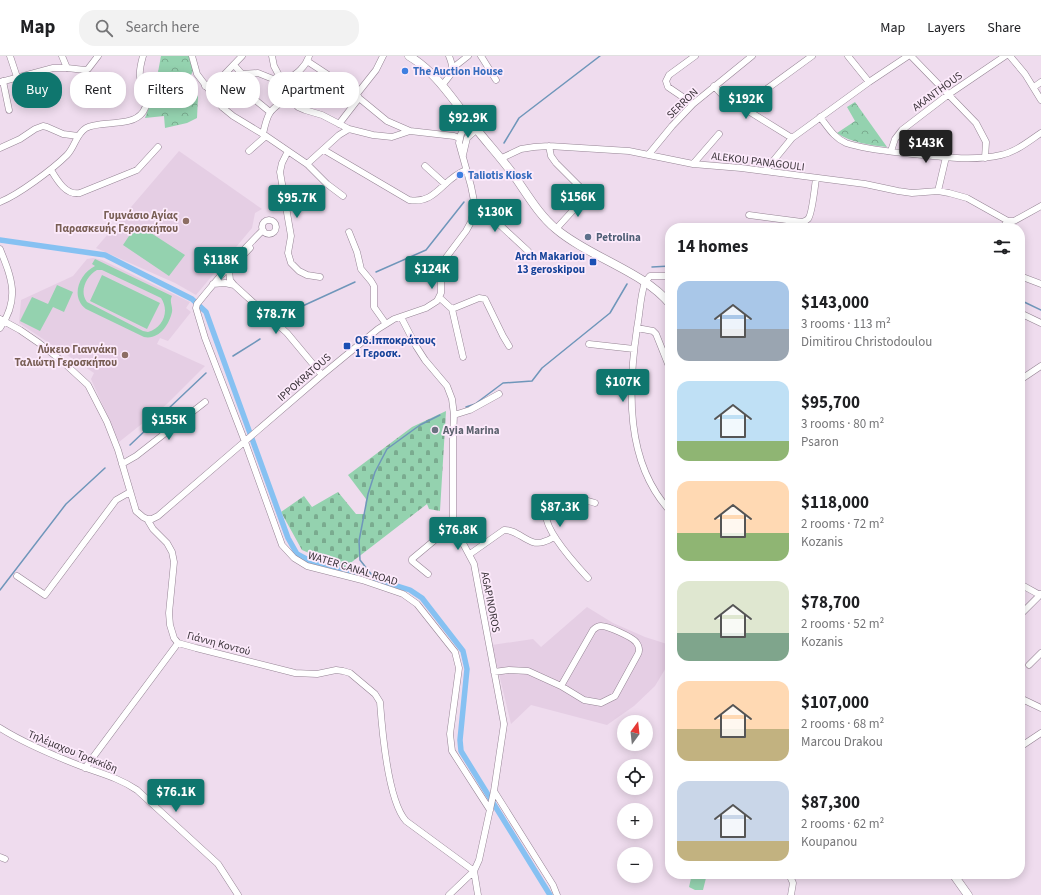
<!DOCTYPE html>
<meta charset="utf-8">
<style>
body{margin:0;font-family:"Source Sans 3",sans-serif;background:#f2f2f2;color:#202124;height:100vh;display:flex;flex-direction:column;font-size:15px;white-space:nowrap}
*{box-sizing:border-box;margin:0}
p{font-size:13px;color:#757577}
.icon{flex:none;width:22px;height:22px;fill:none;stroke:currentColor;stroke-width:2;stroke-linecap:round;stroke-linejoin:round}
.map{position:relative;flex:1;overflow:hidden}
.sheet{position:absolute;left:665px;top:167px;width:360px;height:656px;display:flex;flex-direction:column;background:#fff;border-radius:16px;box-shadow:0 2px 10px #0003}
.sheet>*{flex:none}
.hud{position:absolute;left:12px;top:16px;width:380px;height:36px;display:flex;gap:8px}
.needle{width:26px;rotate:15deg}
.fabs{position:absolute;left:617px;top:659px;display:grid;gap:8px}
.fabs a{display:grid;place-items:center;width:36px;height:36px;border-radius:50%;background:#fff;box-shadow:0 2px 10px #0003;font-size:20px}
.price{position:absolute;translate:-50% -34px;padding:0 9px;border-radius:4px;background:#0f766e;color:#fff;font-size:13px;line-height:26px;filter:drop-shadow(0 1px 2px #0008)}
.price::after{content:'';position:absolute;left:50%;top:24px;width:12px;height:9px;margin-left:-6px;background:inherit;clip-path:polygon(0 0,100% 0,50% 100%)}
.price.selected{background:#222;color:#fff}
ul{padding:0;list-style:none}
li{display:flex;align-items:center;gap:12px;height:100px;padding:0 12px}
li span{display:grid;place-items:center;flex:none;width:112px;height:80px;border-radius:12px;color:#555}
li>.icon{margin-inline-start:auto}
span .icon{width:48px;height:48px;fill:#fffc;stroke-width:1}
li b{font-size:17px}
h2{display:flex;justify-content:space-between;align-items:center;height:48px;padding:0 12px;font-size:17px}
.pill{padding:0 14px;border-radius:16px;background:#fff;box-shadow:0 2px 10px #0003;font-size:14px;line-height:36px}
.pill.selected{background:#0f766e;color:#fff}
header{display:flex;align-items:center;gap:24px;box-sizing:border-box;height:56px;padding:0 20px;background:#fff;border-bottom:1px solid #e0e0e0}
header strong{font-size:19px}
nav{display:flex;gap:22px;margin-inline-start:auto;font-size:14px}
.search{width:280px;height:36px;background:#f2f2f2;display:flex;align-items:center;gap:10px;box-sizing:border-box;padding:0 14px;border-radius:16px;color:#757577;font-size:15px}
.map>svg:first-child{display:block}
.built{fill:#e5cee4}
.cemetery{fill:url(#cemetery-stones)}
.park{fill:url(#park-crowns)}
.pitch{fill:#94d2af;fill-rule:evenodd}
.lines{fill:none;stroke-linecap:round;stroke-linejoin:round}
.stream{stroke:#6f96ba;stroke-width:1.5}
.canal{stroke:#86c1f2;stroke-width:5.5}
.minor-casing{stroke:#958494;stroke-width:7}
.major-casing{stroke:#958494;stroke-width:9}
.minor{stroke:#fff;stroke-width:6}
.major{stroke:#fff;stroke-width:8}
.shop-dot{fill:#3f7fe0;stroke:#fceafb;stroke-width:1.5}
.education-dot{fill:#8d6e63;stroke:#fceafb;stroke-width:1.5}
.service-dot{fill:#5c6f8a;stroke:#fceafb;stroke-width:1.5}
.transit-dot{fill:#1a4fb4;stroke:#fceafb;stroke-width:1.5}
.worship-dot{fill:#6b7280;stroke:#fceafb;stroke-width:1.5}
.labels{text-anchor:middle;stroke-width:3.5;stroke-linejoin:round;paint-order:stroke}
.shop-label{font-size:11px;font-weight:bold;fill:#366cbe;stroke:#fceafb;text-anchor:start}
.street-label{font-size:11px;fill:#393238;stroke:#fceafb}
.education-label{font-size:11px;font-weight:bold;fill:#785e54;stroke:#fceafb;text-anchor:end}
.service-label{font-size:11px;font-weight:bold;fill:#4e5e75;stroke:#fceafb;text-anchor:start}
.transit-label{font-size:11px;font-weight:bold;fill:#164399;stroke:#fceafb;text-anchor:end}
.worship-label{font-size:11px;font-weight:bold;fill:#5b616d;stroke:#fceafb;text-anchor:start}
</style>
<header>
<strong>Map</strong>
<div class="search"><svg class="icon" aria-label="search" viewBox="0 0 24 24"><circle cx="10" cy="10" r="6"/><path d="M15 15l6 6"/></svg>Search here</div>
<nav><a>Map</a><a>Layers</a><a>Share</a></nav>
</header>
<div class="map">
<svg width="1041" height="839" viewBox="0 0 1041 839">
<defs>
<pattern id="cemetery-stones" width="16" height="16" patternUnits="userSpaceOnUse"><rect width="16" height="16" fill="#94d2af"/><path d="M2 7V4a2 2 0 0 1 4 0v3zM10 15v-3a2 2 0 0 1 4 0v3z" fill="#7aab8f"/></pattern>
<pattern id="park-crowns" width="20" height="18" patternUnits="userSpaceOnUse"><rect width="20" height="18" fill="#94d2af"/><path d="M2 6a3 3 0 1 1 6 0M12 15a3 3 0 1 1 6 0" fill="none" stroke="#7aab8f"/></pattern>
</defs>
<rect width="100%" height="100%" fill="#efdcee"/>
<!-- built -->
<path class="built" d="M 179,95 L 262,153 L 255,157 L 252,172 L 196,239 L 175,227 L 96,192 Z
M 93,202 L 102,204 L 190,246 L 186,252 L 191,256 L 168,285 L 160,282 L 157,288 L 205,310 L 167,348 L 119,386 L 91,323 L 94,317 L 19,267 L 21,244 L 73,220 L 87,203 Z
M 587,551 L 613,567 L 645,581 L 670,589 L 670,605 L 655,630 L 634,650 L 607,669 L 531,649 L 511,668 L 492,589 L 533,583 L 541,591 Z"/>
<!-- cemetery -->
<path class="cemetery" d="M 446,355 L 440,455 L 429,453 L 427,448 L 344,512 L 302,494 L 281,456 L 304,440 L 312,451 L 338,436 L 356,458 L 365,458 L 366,443 L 348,419 L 412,371 Z"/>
<!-- park -->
<path class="park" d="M 161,0 L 190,0 L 194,13 L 190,21 L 198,41 L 197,62 L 187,67 L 165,72 L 164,60 L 145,62 L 149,51 L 162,42 L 160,27 L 156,27 Z
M 855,46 L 887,91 C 870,89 852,87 837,77 L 855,65 L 847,51 Z"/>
<!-- pitch -->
<path class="pitch" d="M 137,168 L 185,199 L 169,220 L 123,189 Z
M 95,203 L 172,240 C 169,246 173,250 172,256 C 169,269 159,284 144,281 L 86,253 C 70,241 79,218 95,210 L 92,208 ZM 97,214 L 102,214 L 161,242 C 170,255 163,272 148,276 L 143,275 L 87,246 C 79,236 86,220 97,214 Z
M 102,219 L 160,247 L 147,273 L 90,245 Z
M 57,229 L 73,236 L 64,256 L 53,251 L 40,275 L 20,265 L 32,241 L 48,248 Z
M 692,818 L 707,818 L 703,834 L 695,834 L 689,831 Z"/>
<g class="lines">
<!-- stream -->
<path class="stream" d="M 504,87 L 519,62 L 600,0
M 652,211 L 670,210
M 376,216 L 426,194 L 464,146
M 1020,244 L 1041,254
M 296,253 L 355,226
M 233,300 L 260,283
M 466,351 L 475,348 L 503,327 L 532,325 L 542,312 L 610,257 L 627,228
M 130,389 L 206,317
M 375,523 L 360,504 L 359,485 L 368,438 L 375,416 L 387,393 L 420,369 L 440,359
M 0,534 L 66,448 L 105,412"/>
<!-- canal -->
<path class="canal" d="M 0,184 L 105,199 L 192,243 L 206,256 L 288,482 L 297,498 L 310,505 L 354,518
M 375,523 L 410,534 L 422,542 L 463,595 L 467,613 L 460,684 L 461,695 L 550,839"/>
<!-- minor casing -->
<g class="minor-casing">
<path id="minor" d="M 10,0 L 17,21
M 62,0 L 67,12
M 192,0 L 197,18 L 222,51 L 233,60 L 266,80 L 307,108 L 327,128 L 343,140
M 272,0 L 274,10 L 283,27 L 288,41 L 298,51 L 305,54 L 322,59 L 349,73 L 373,79 L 392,81 L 410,75 L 454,80 L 459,82
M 481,0 L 496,24
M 848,0 L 869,26
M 911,0 L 976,67 L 986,86 L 985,102
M 1010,0 L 1025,18 L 1041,44
M 307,5 L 357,38 L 359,42 L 387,65 L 410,75
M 234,9 L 242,18 L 242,33 L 270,56
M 454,11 L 468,0
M 242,18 L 258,17 L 283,27 C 294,19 305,13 309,0
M 3,25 L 9,54
M 0,26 L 53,12 L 67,12 L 85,14 L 88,13 L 98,0
M 442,29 C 453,17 455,15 449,0
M 205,30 L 220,23 L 242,0
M 714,30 L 725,42 L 742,51 L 792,82
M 1034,31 L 1041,26
M 357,38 L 376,14 L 383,0
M 693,48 L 668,31 L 666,25 L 669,19 L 695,0
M 222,51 L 242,33
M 742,51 L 812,0
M 820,61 C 828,71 834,82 846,87 C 864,93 884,95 903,97 C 935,100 970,106 1001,99 C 1016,96 1029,85 1041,77
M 339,68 L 359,42
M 263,78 C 268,54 270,55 288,41
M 549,90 L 551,100 L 556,107 L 595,146
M 0,92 L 20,83 L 35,73 L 43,70 L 47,71 L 63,78 L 78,80
M 324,94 L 409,144 C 436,149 443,122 466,114
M 249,95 L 266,80
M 288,95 L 282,107 L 280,116 L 291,180 L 288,197 L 291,207 L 299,215 L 307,219 L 320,221
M 891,95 L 895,83 L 902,74 L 949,38 L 1005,0
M 649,98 L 672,70 L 693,48 L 752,0
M 463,99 L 467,82 L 476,74
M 502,102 L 521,93 L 534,91 L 549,90 L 629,95 L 693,108 L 741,112 L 865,128 L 898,135 L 912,137 L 938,135 L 949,137 L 967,142 L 1008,165
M 307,108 L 339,79 L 349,73
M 693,108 L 719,78
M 425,110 L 445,128
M 51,114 C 57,124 66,140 80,137 L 137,114 L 158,91
M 765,115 L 792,82 L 869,26 L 908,0
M 938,135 L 946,101
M 474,145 L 528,195
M 0,146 C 18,139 53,113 67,99 C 75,91 76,78 86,72 C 100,64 132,72 143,56 C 152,43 142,33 140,21 C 139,14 141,7 143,0
M 749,159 L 802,166 C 804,165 806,165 808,163 C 812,159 815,130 816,122
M262 171a7 7 0 1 1 14 0a7 7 0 1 1-14 0Z
M 1008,165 L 1014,165 L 1041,150
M 1002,172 L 1008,165
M 556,173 L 587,139
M 263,174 C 239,198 218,222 197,248 L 196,252 L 205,282 L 245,386 L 282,489 L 294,502 L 307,510 L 362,524 L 403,538 L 417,548 L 455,596 L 459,612 L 450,678 L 452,695 L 490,754
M 349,176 L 357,196 L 361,213 L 371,225 L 374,230 L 374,251 L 386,268
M 250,192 L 229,214 L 230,224 L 234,229 L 287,277 L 322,319
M 0,193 C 12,223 20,243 0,272
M 670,220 L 650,220 L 645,226 C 640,241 640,257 637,272 C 628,333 625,406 670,455
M 1020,220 L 1041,228
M 213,228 L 225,227 L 234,229
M 440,242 L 452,253 L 463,301
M 452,253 L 479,242 L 485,243 L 503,280 L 509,290
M 1020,257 L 1041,267
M 401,261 L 416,290 L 425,304 L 447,330 L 452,343 L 454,359 L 453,383 L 453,461 L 458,478 L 474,508 L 504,668 L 494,735 L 479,804 L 474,815 L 449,839
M 0,263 L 20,274 L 39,287 L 63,306 L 88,329 L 107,366 L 118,394 L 136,455 L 143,461 L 147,463 L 153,473 L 167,487 L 172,496 L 174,506 L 169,557 L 170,569 L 174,582 L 178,587 L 196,592 L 295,617 L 317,618 L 336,614 L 343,615 L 350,617 L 375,638 L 380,646 C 382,673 388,745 406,765 L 474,815 L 478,839
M 637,272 L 653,275 L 656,278 L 670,313
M 589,288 L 634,293
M 1020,324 L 1041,310
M 454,359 L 470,354 L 499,338
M 122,408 L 136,400 L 205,346
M 147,463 L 152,463 L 158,460 L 322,319 L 378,273 L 394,263 L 426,252 L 437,245 L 441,237 L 441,218 L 443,210 L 445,203 L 466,175 L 471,166 L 473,157 L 474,145 L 471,130 L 459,87 L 461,78 L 469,65
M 470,498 L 504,474 C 518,473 529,491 543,486 C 547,485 551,483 554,481
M 428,518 L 412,505 L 412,503 L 454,468
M 17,520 L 45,539 L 116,444 L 130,436
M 588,522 C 576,509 546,476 546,459 C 546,453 549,450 554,447 C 570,438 578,442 595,447
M 1020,528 L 1040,539
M 1020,559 L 1041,538
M 1029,609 L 1041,597
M 494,616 L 509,614 L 528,615 L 561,630 L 584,644 L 601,647 L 615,640 L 638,598 C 640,594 639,590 636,586 C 632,581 608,570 601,570 C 598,570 595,572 593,574 L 561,630
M 1020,642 L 1041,652
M 0,672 C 27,689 57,701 86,712 C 103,718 121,723 137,734 L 218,808 L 238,839
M 1020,691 L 1041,677
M 85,712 L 178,587
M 494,735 L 553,829 L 557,839
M 0,801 L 5,803
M 789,818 L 793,827 L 791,839"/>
</g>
<!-- major casing -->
<g class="major-casing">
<path id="major" d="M 409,0 C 436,16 452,43 471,66 C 485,85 501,101 515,121 C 527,138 539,159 556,173 C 589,201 643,215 670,248
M 953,818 L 968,839"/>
</g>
<!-- minor -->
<use href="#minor" class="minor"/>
<!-- major -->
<use href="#major" class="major"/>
</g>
<!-- markers -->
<g class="shop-dot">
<circle cx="405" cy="15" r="4"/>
<circle cx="460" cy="119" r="4"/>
</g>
<g class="education-dot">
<circle cx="186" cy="165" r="4"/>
<circle cx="125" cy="299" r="4"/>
</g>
<circle class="service-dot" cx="588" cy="181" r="4"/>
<g class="transit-dot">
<rect x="589" y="202" width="8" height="8" rx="2"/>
<rect x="343" y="286" width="8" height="8" rx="2"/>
</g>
<circle class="worship-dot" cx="435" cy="374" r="4"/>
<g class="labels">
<!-- shop labels -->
<g class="shop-label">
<text x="413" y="19">The Auction House</text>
<text x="468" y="123">Taliotis Kiosk</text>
</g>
<!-- street labels -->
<g class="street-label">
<text transform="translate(937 35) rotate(-36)" y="4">AKANTHOUS</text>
<text transform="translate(682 47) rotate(-44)" y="4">SERRON</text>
<text transform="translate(758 105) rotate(7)" y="4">ALEKOU PANAGOULI</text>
<text transform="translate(304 321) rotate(-41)" y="4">IPPOKRATOUS</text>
<text transform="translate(353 512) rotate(17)" y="4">WATER CANAL ROAD</text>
<text transform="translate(491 546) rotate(79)" y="4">AGAPINOROS</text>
<text transform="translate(219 587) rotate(15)" y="4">Γιάννη Κοντού</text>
<text transform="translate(73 695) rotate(22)" y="4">Τηλέμαχου Τρακκίδη</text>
</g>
<!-- education labels -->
<g class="education-label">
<text x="178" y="163">Γυμνάσιο Αγίας<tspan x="178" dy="13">Παρασκευής Γεροσκήπου</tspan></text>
<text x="117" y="297">Λύκειο Γιαννάκη<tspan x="117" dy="13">Ταλιώτη Γεροσκήπου</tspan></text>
</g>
<!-- service labels -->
<g class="service-label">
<text x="596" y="185">Petrolina</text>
</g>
<!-- transit labels -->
<g class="transit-label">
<text x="585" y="204">Arch Makariou<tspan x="585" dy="13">13 geroskipou</tspan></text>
<text x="355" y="288" text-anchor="start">Οδ.Ιπποκράτους<tspan x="355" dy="13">1 Γεροσκ.</tspan></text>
</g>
<!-- worship labels -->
<g class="worship-label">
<text x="443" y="378">Ayia Marina</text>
</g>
</g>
</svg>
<div class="fabs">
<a><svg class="needle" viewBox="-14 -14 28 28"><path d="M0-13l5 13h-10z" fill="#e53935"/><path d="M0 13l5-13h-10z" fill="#757577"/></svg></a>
<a><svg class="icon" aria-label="locate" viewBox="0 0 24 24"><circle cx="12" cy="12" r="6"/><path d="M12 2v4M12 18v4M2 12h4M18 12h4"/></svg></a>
<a>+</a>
<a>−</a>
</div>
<b class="price" style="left:746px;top:64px">$192K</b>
<b class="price" style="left:468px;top:83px">$92.9K</b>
<b class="price selected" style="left:926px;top:108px">$143K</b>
<b class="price" style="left:578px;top:162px">$156K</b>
<b class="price" style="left:297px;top:163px">$95.7K</b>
<b class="price" style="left:495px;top:177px">$130K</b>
<b class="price" style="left:221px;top:225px">$118K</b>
<b class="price" style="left:432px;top:234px">$124K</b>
<b class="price" style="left:276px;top:279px">$78.7K</b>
<b class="price" style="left:623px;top:347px">$107K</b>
<b class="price" style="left:169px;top:385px">$155K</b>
<b class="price" style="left:560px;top:472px">$87.3K</b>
<b class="price" style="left:458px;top:495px">$76.8K</b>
<b class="price" style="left:176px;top:757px">$76.1K</b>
<div class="hud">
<a class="pill selected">Buy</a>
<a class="pill">Rent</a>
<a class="pill">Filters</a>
<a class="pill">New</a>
<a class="pill">Apartment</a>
</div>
<section class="sheet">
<h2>14 homes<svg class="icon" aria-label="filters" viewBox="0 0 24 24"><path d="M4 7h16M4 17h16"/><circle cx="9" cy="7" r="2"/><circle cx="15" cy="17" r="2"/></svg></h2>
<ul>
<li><span style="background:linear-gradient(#a9c7e8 60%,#9aa5b1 0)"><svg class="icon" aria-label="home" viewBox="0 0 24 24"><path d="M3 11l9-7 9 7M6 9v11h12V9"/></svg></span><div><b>$143,000</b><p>3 rooms · 113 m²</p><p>Dimitirou Christodoulou</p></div></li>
<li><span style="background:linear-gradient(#bfe0f5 75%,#8fb573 0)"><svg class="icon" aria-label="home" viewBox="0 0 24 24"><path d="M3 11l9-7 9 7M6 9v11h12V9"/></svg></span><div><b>$95,700</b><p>3 rooms · 80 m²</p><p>Psaron</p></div></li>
<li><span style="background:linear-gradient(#ffd9b3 65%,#8fb573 0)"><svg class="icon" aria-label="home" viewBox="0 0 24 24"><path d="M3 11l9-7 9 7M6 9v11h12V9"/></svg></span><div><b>$118,000</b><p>2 rooms · 72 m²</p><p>Kozanis</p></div></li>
<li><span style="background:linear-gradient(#dfe7d0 65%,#7fa58c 0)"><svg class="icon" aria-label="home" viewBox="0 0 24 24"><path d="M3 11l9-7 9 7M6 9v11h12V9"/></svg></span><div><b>$78,700</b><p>2 rooms · 52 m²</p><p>Kozanis</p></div></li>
<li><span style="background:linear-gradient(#ffd9b3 60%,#c2b280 0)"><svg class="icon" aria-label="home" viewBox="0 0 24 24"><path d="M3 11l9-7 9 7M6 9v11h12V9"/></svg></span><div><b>$107,000</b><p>2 rooms · 68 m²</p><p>Marcou Drakou</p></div></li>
<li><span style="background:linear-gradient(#c9d6e8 75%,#c2b280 0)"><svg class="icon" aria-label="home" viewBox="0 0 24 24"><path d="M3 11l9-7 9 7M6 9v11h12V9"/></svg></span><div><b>$87,300</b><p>2 rooms · 62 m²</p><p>Koupanou</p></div></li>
</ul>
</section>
</div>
